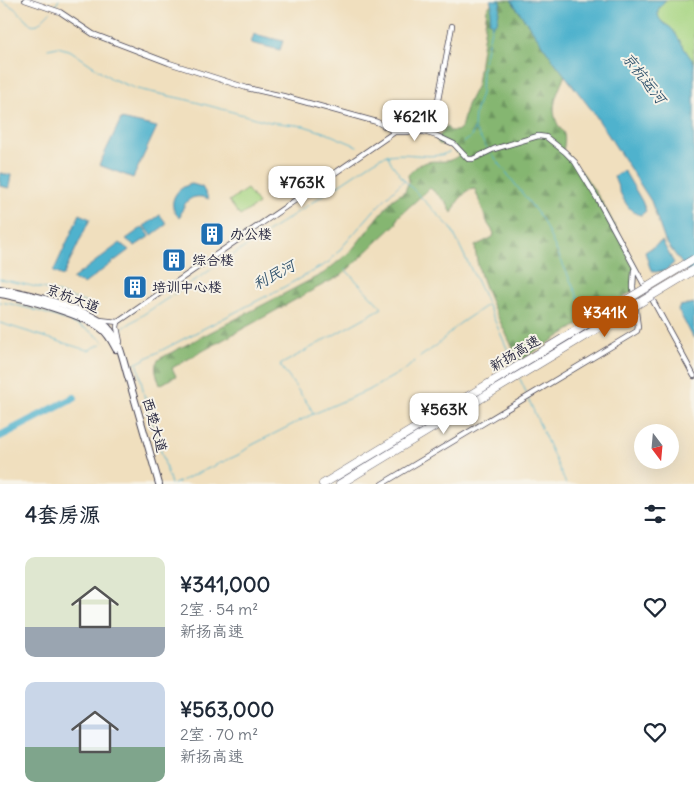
<!DOCTYPE html>
<html lang="zh">
<meta charset="utf-8">
<style>
body{margin:0;font-family:Delius,"LXGW WenKai TC",sans-serif;background:#f6f6f7;color:#1f2937;height:100vh;display:flex;flex-direction:column;font-size:19px;white-space:nowrap}
*{box-sizing:border-box;margin:0}
p{font-size:16px;color:#747a83}
.icon{flex:none;width:28px;height:28px;fill:none;stroke:currentColor;stroke-width:2;stroke-linecap:round;stroke-linejoin:round}
.map{position:relative;height:484px;overflow:hidden}
.side{display:flex;flex-direction:column;background:#fff;flex:1}
.side>*{flex:none}
.needle{width:32px;rotate:164deg}
.buttons{position:absolute;left:634px;top:424px;display:grid;gap:10px}
.buttons a{display:grid;place-items:center;width:45px;height:45px;border-radius:50%;background:#fff;box-shadow:0 5px 20px #0002;font-size:25px}
.price{position:absolute;translate:-50% -42px;padding:0 11px;border-radius:10px;background:#fff;color:#222;font-size:16px;line-height:32px;filter:drop-shadow(0 1px 2px #0008)}
.price::after{content:'';position:absolute;left:50%;top:30px;width:15px;height:11px;margin-left:-8px;background:inherit;clip-path:polygon(0 0,100% 0,50% 100%)}
.price.active{background:#b45309;color:#fff}
ul{padding:0;list-style:none}
li{display:flex;align-items:center;gap:15px;height:125px;padding:0 25px}
li span{display:grid;place-items:center;flex:none;width:140px;height:100px;border-radius:10px;color:#555}
li>.icon{margin-inline-start:auto}
span .icon{width:60px;height:60px;fill:#fffc;stroke-width:1}
li b{font-size:21px}
h2{display:flex;justify-content:space-between;align-items:center;height:60px;padding:0 25px;font-size:21px}
.map>svg:first-child{display:block}
.forest{fill:url(#forest-firs);stroke:#546c56}
.park{fill:#a7d583;stroke:#647c5f}
.water{fill:#4fb2cd;stroke:#386a84}
.lines{fill:none;stroke-linecap:round;stroke-linejoin:round}
.stream{stroke:#4fb2cd;stroke-width:1}
.river{stroke:#4fb2cd;stroke-width:8}
.minor-casing{stroke:#413e4f;stroke-width:6}
.primary-casing{stroke:#413e4f;stroke-width:8}
.motorway-casing{stroke:#413e4f;stroke-width:9}
.minor{stroke:#fff;stroke-width:4.5}
.primary{stroke:#fff;stroke-width:6}
.motorway{stroke:#fff;stroke-width:8}
.motorway-bridge-casing{stroke:#413e4f;stroke-width:9;stroke-linecap:butt}
.motorway-bridge{stroke:#fff;stroke-width:8}
.labels{text-anchor:middle;stroke-width:4;stroke-linejoin:round;paint-order:stroke}
.poi-label{font-size:14px;fill:#22223b;stroke:#f7f3e8;text-anchor:start}
.street-label{font-size:14px;fill:#22223b;stroke:#f7f3e8}
.water-label{font-size:15px;font-style:italic;fill:#32546e;stroke:#f7f3e8}
</style>
<div class="map">
<svg width="694" height="484" viewBox="0 0 694 484">
<defs>
<pattern id="forest-firs" width="22" height="20" patternUnits="userSpaceOnUse" patternTransform="scale(1.25)"><rect width="22" height="20" fill="#85b671"/><path d="M5 1l3.5 6h-7zM16 11l3.5 6h-7z" fill="#6c945e"/></pattern>
</defs>
<rect width="100%" height="100%" fill="#f7f3e8"/>
<filter id="ink" filterUnits="userSpaceOnUse"><feTurbulence type="fractalNoise" baseFrequency=".02" numOctaves="2"/><feDisplacementMap in="SourceGraphic" scale="10" xChannelSelector="R" yChannelSelector="G"/><feConvolveMatrix kernelMatrix="1 2 1 2 8 2 1 2 1" color-interpolation-filters="sRGB"/></filter>
<filter id="wash" filterUnits="userSpaceOnUse"><feTurbulence type="fractalNoise" baseFrequency=".0096" numOctaves="4" result="noise"/><feDisplacementMap in="SourceGraphic" scale="20" xChannelSelector="R" yChannelSelector="G"/><feGaussianBlur stdDeviation="1.12" result="paint"/><feColorMatrix in="noise" values="0 0 0 0 0 0 0 0 0 0 0 0 0 0 0 0 0 1.4 0 .05"/><feComposite in="paint" operator="in"/></filter>
<g filter="url(#wash)">
<rect width="100%" height="100%" fill="#f0dfbe"/>
<!-- forest -->
<path class="forest" d="M 498,0 L 511,0 L 565,75 C 560,88 551,103 555,117 C 560,135 568,127 563,151 L 584,175 L 602,202 L 637,268 L 635,289 L 630,293 L 519,361 C 504,327 477,283 475,246 L 493,237 L 494,233 L 488,224 L 475,189 L 468,190 L 458,201 L 452,213 L 446,202 L 430,188 L 399,216 L 396,221 L 397,223 L 342,275 L 313,290 L 172,368 L 176,376 L 160,385 C 157,376 152,366 159,359 L 324,273 L 351,251 L 392,200 L 405,191 L 409,181 L 408,175 C 412,171 417,165 424,163 C 436,158 446,166 459,155 L 451,146 L 439,144 L 437,140 L 446,126 L 450,131 L 457,131 L 461,128 L 467,105 L 477,85 L 487,9 L 490,5 Z"/>
<!-- park -->
<path class="park" d="M 640,0 L 694,0 L 694,66 Z
M 247,189 L 258,204 L 240,216 L 229,201 Z"/>
<!-- water -->
<path class="water" d="M 490,0 L 501,0 L 497,23 L 494,23 L 492,27 L 491,22 L 489,22 L 492,6 Z
M 511,0 L 666,0 C 662,4 657,8 658,14 C 659,22 666,24 671,28 C 679,37 685,52 694,62 L 694,280 L 665,241 L 651,201 L 594,113 L 553,60 Z
M 254,34 L 283,41 L 280,50 L 251,43 Z
M 121,119 L 157,127 L 133,178 L 99,165 Z
M 622,171 L 625,172 L 642,201 L 646,211 L 641,215 C 626,213 619,189 614,177 Z
M 0,173 L 11,175 L 9,188 L 0,186 Z
M 192,184 L 202,187 L 209,199 C 191,192 183,202 180,218 C 165,206 175,187 192,184 Z
M 80,214 L 90,219 L 63,276 L 53,272 Z
M 160,215 L 167,224 L 152,235 L 144,226 Z
M 143,227 L 150,236 L 135,246 L 126,239 Z
M 662,241 L 674,263 L 665,271 L 654,272 L 650,268 L 645,252 Z
M 120,243 L 129,250 L 84,284 L 72,279 Z
M 694,303 L 694,339 L 678,310 L 680,306 Z"/>
<g class="lines">
<!-- stream -->
<path class="stream" d="M 1,0 L 14,8 L 32,25 L 38,24 L 50,12
M 55,6 L 59,0
M 48,49 L 58,47 L 71,51 L 112,79 L 137,89 L 188,100 L 270,122 L 304,126 L 326,133 L 357,146
M 475,130 L 487,148
M 462,143 L 471,137 L 474,129 L 475,113 L 481,93 L 482,70 L 492,25
M 387,154 L 392,164 L 404,180 L 451,228 L 482,292 L 514,364
M 492,154 L 542,219 L 583,308
M 0,279 L 46,289 L 98,307
M 0,302 C 22,305 68,319 88,330 C 94,333 99,338 104,342
M 0,323 L 83,349 L 89,350 L 101,344
M 120,330 L 379,158 C 401,148 431,162 449,152
M 420,357 L 436,346 L 459,324 L 487,305
M 135,364 L 284,287 L 329,262 L 377,207 L 403,181
M 138,365 L 144,395 L 171,484
M 520,379 L 527,394
M 528,398 L 566,484
M 312,414 L 313,413 L 310,407 L 280,365 L 382,308 L 345,269
M 174,484 L 238,455 L 252,445 L 311,415 L 371,389 L 406,369 L 415,361"/>
<!-- river -->
<path class="river" d="M 0,436 L 74,398"/>
</g>
</g>
<g filter="url(#ink)">
<g class="lines">
<!-- minor casing -->
<g class="minor-casing">
<path id="minor" d="M 25,0 L 60,12 L 93,34 L 169,63 L 247,88 L 283,96 L 377,122 L 395,132 L 424,132 L 437,136 L 454,144 L 468,159 L 473,159 L 494,149 L 538,136 L 546,137 L 565,152 L 575,162 L 598,200 L 694,376
M 100,320 L 118,322
M 120,342 L 117,327 L 118,322 L 434,105 L 438,100 L 452,26
M 382,484 L 637,331 L 638,327 L 633,287 L 634,270"/>
</g>
<!-- primary casing -->
<g class="primary-casing">
<path id="primary" d="M 0,289 C 26,293 94,309 110,330 C 121,343 124,365 129,380 C 139,415 149,449 159,484
M 0,294 C 21,297 88,316 103,330 C 109,335 112,342 116,349"/>
</g>
<!-- motorway casing -->
<g class="motorway-casing">
<path id="motorway" d="M 323,484 L 480,389
M 340,484 L 485,396"/>
</g>
<!-- minor -->
<use href="#minor" class="minor"/>
<!-- primary -->
<use href="#primary" class="primary"/>
<!-- motorway -->
<use href="#motorway" class="motorway"/>
<!-- motorway-bridge casing -->
<g class="motorway-bridge-casing">
<path id="motorway-bridge" d="M 480,389 L 694,259
M 485,396 L 694,270"/>
</g>
<!-- motorway-bridge -->
<use href="#motorway-bridge" class="motorway-bridge"/>
</g>
</g>
<!-- icons -->
<defs>
<g id="building-square" transform="scale(1.25)"><rect x="-9" y="-9" width="18" height="18" rx="4" fill="#1f6fb2" stroke="#f7f3e8"/><path d="M-4-6H4V6H1V3H-1V6H-4ZM-2.5-4.3h1.7v1.8h-1.7ZM.8-4.3h1.7v1.8H.8ZM-2.5-1h1.7V.8h-1.7ZM.8-1h1.7V.8H.8Z" fill="#fff"/></g>
</defs>
<g fill-rule="evenodd">
<use href="#building-square" x="212" y="234"/>
<use href="#building-square" x="174" y="260"/>
<use href="#building-square" x="135" y="287"/>
</g>
<g class="labels">
<!-- poi labels -->
<g class="poi-label">
<text x="230" y="239">办公楼</text>
<text x="192" y="265">综合楼</text>
<text x="152" y="292">培训中心楼</text>
</g>
<!-- street labels -->
<g class="street-label">
<text transform="translate(73 298) rotate(21)" y="5">京杭大道</text>
<text transform="translate(515 353) rotate(-31)" y="5">新扬高速</text>
<text transform="translate(155 425) rotate(74)" y="5">西楚大道</text>
</g>
<!-- water labels -->
<g class="water-label">
<text transform="translate(644 78) rotate(52)" y="5">京杭运河</text>
<text transform="translate(274 275) rotate(-28)" y="5">利民河</text>
</g>
</g>
</svg>
<div class="buttons">
<a><svg class="needle" viewBox="-14 -14 28 28"><path d="M0-13l5 13h-10z" fill="#e53935"/><path d="M0 13l5-13h-10z" fill="#747a83"/></svg></a>
</div>
<b class="price" style="left:415px;top:142px">¥621K</b>
<b class="price" style="left:302px;top:208px">¥763K</b>
<b class="price active" style="left:605px;top:338px">¥341K</b>
<b class="price" style="left:444px;top:435px">¥563K</b>
</div>
<section class="side">
<h2>4套房源<svg class="icon" aria-label="filters" viewBox="0 0 24 24"><path d="M4 7h16M4 17h16"/><circle cx="9" cy="7" r="2"/><circle cx="15" cy="17" r="2"/></svg></h2>
<ul>
<li><span style="background:linear-gradient(#dfe7d0 70%,#9aa5b1 0)"><svg class="icon" aria-label="home" viewBox="0 0 24 24"><path d="M3 11l9-7 9 7M6 9v11h12V9"/></svg></span><div><b>¥341,000</b><p>2室 · 54 m²</p><p>新扬高速</p></div><svg class="icon" aria-label="heart" viewBox="0 0 24 24"><path d="M12 20l-8-8c-3-5 5-10 8-4 3-6 11-1 8 4z"/></svg></li>
<li><span style="background:linear-gradient(#c9d6e8 65%,#7fa58c 0)"><svg class="icon" aria-label="home" viewBox="0 0 24 24"><path d="M3 11l9-7 9 7M6 9v11h12V9"/></svg></span><div><b>¥563,000</b><p>2室 · 70 m²</p><p>新扬高速</p></div><svg class="icon" aria-label="heart" viewBox="0 0 24 24"><path d="M12 20l-8-8c-3-5 5-10 8-4 3-6 11-1 8 4z"/></svg></li>
</ul>
</section>
